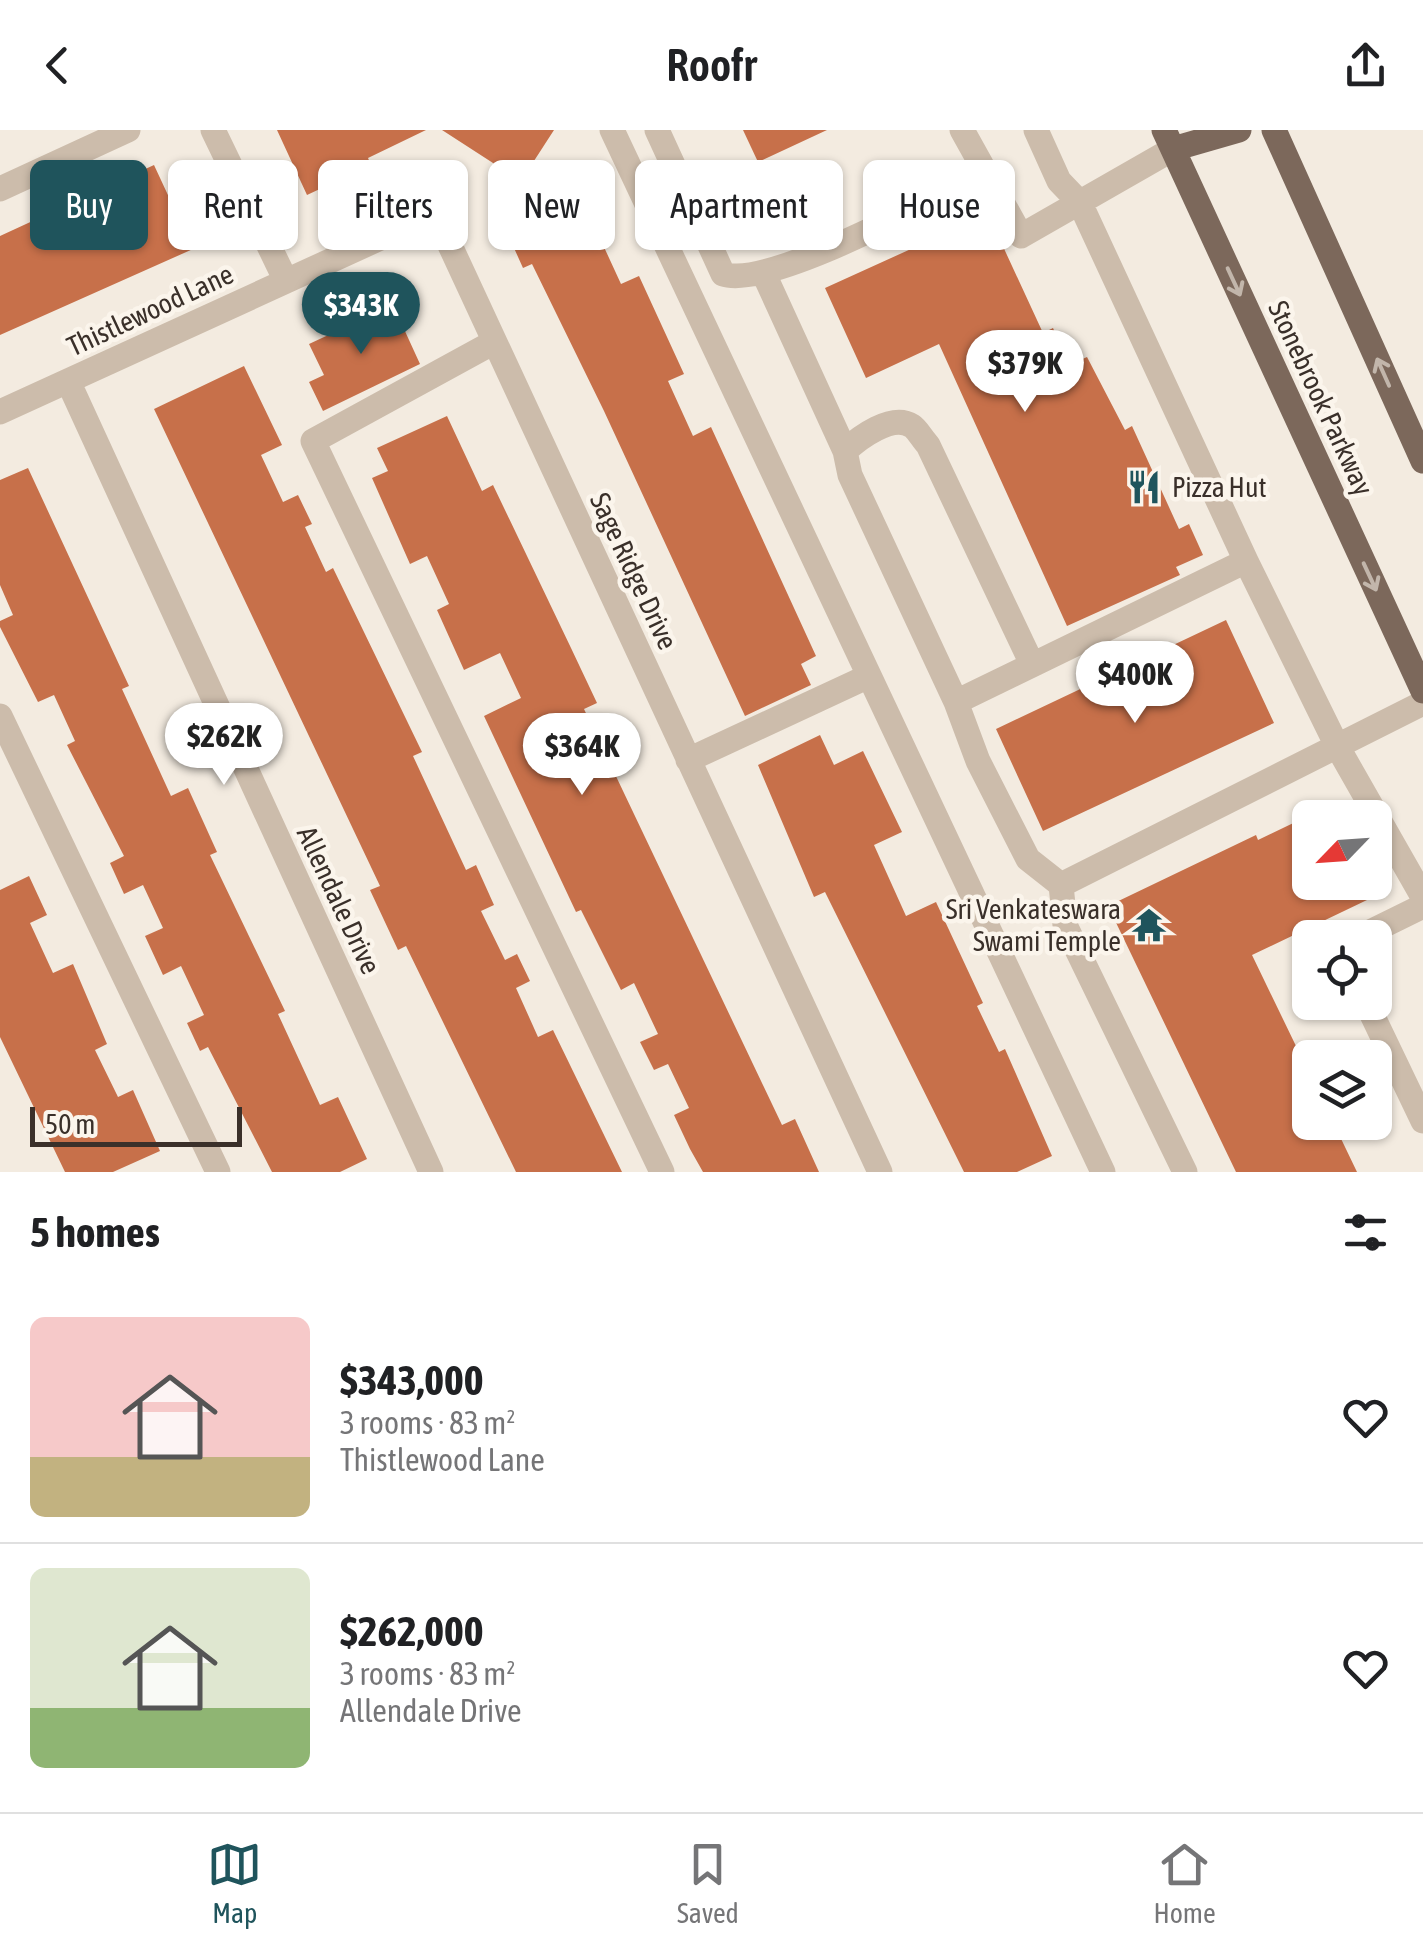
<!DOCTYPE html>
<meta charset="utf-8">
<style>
body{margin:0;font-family:"Asap Condensed",sans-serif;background:#f6f6f6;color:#202124;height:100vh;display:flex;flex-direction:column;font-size:38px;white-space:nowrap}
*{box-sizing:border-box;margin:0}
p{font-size:32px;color:#757577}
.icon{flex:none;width:55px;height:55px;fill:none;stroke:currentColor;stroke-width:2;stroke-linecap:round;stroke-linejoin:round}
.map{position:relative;height:1042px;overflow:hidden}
.sheet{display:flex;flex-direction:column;background:#fff;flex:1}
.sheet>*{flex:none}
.banner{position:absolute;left:30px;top:30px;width:1365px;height:90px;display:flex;gap:20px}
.needle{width:65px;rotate:245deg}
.controls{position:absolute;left:1292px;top:670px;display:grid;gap:20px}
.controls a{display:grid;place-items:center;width:100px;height:100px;border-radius:15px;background:#fff;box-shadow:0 2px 8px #0004;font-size:50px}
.scale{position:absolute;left:30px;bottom:25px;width:212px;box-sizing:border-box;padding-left:10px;border:5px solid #3a302a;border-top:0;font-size:28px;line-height:35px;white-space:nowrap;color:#3a302a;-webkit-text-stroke:8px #fbf5ec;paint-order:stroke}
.price{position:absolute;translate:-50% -85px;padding:0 22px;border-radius:35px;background:#fff;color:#222;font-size:32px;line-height:65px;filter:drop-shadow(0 2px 5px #0008)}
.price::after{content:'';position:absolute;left:50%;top:60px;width:30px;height:22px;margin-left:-15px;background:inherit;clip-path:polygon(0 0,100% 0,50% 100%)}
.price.selected{background:#1f545c;color:#fff}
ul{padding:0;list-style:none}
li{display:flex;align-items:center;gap:30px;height:250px;padding:0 30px}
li+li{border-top:2px solid #e0e0e0}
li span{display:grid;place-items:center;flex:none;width:280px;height:200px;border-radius:15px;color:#555}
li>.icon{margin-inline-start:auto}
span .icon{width:120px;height:120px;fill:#fffc;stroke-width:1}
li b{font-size:42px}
h2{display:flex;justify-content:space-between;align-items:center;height:120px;padding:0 30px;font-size:42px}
.tag{padding:0 35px;border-radius:15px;background:#fff;box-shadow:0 2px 8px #0004;font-size:35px;line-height:90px}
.tag.selected{background:#1f545c;color:#fff}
header{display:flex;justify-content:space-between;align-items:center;height:130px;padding:0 30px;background:#fff;font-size:45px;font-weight:600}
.menu{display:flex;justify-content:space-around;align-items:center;height:140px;border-top:2px solid #e0e0e0;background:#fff;font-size:28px;color:#757577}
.menu a{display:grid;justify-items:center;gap:5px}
.menu .selected{color:#1f545c}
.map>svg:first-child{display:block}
.building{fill:#c7704a}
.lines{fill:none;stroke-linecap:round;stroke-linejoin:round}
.minor{stroke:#ccbcab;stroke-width:25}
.major{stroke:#7c685b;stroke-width:25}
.oneway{stroke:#c2b6ab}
.labels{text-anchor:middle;stroke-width:9;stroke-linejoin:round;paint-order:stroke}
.street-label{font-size:28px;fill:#3a302a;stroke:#fbf5ec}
.poi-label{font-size:28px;fill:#3a302a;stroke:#fbf5ec;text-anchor:start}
</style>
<header><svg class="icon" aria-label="back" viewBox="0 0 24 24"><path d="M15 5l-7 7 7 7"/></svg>Roofr<svg class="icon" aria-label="share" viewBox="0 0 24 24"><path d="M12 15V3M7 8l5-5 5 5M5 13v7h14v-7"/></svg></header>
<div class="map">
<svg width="1423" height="1042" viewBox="0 0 1423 1042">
<rect width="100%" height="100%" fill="#f3ebe0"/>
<!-- building -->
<path class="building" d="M 277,0 L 426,0 L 368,28 L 371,35 L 307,65 Z
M 442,0 L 554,0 L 521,51 Z
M 743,0 L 827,0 L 758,32 Z
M 154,35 L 193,119 L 0,205 L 0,106 Z
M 575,42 L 583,61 L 596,55 L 615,96 L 598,104 L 621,154 L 639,146 L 684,244 L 668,251 L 693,306 L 711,297 L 816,526 L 801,534 L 811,555 L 745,586 L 604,281 L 532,134 L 523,138 L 496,78 Z
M 988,84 L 1043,203 L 1053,198 L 1069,235 L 1087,227 L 1125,300 L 1132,296 L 1179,399 L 1189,394 L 1203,425 L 1176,437 L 1180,445 L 1067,496 L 939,214 L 866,248 L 825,158 Z
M 393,175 L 420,234 L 323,281 L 309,252 L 324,245 L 309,214 Z
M 244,236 L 282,315 L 261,325 L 283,372 L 298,365 L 312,394 L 305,397 L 326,442 L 333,438 L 422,622 L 413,626 L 466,740 L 476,735 L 494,775 L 481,781 L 505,830 L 517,824 L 530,851 L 516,858 L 538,907 L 553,900 L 622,1042 L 516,1042 L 406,816 L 398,820 L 370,760 L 380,756 L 154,279 Z
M 447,286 L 482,361 L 493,355 L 571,518 L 597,573 L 584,579 L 782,995 L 795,989 L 819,1042 L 703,1042 L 690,1019 L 674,985 L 689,978 L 668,934 L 654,940 L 640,912 L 658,904 L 634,853 L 621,860 L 581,780 L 576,782 L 484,586 L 521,568 L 500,523 L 464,540 L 437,480 L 449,474 L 427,426 L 410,434 L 372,348 L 388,341 L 377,318 Z
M 28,338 L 129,556 L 122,559 L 171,666 L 188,658 L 217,722 L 210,725 L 285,881 L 278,884 L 320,975 L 338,967 L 367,1029 L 340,1042 L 272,1042 L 208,917 L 200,921 L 187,893 L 204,885 L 181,836 L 163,845 L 145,806 L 163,798 L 143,755 L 124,764 L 110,733 L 124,726 L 67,615 L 75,611 L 54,565 L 38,572 L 0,497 L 0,491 L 13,485 L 0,455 L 0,350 Z
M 1226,490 L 1274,593 L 1043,701 L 996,599 Z
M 820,605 L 834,635 L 863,621 L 902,702 L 874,715 L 906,786 L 936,772 L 983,873 L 977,876 L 999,922 L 1005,919 L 1052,1026 L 1017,1042 L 964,1042 L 825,762 L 814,767 L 758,635 Z
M 1310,685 L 1310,752 L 1358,752 L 1367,770 L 1252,825 L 1310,945 L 1310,992 L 1333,992 L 1357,1042 L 1236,1042 L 1108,776 L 1256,705 L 1258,710 Z
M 29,746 L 47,785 L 30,793 L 53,843 L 73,834 L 107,914 L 95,920 L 118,967 L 133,960 L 160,1021 L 113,1042 L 65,1042 L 0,907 L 0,760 Z"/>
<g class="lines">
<!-- minor -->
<path class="minor" d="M 213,0 L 286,151
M 612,0 L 1103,1042
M 657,0 L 723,144 C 769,160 935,67 986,43
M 962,0 L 1021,106 L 1173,19
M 1036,0 L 1059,51 L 1080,73 L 1246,431
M 0,59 L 128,0
M 764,144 L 845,321
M 494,212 L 313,311 L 662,1042
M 68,251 L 431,1042
M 0,282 L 435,83 L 880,1042
M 956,572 L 850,345 L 845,321 C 859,308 892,283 912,296 C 917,299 923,310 928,315 L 1032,534
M 0,586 L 218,1042
M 688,630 L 869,546
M 1061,755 L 1028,729 L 978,631 L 956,572 L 1246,431 L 1337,616 L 1423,767
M 1358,808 L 1423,776
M 1366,872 L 1423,991
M 1185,1042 L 1065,795 L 1061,755 L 1423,573"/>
<!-- major -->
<path class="major" d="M 1164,0 L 1423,561
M 1274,0 L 1423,331
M 1173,19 L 1239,0"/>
</g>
<!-- one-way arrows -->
<defs><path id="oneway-shaft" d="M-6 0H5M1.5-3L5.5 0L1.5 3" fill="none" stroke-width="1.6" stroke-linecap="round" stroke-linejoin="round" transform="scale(2.5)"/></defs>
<g class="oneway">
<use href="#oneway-shaft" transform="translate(1234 152) rotate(65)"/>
<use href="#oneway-shaft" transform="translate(1383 242) rotate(-114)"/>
<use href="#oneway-shaft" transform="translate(1370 447) rotate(65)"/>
</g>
<!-- icons -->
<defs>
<g id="restaurant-bare" transform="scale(2.7)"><path d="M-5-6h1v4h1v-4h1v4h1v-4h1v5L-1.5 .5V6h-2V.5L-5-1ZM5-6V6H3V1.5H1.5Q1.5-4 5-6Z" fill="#1f545c" stroke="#fbf5ec" stroke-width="2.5" paint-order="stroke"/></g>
<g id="temple-bare" transform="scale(2.7)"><path d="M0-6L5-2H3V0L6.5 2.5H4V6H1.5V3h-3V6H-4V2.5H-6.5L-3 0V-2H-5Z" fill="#1f545c" stroke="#fbf5ec" stroke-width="2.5" paint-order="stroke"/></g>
</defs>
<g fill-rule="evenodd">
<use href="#restaurant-bare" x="1144" y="357"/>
<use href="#temple-bare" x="1149" y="795"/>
</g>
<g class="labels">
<!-- street labels -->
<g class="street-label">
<text transform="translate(150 180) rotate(-25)" y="10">Thistlewood Lane</text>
<text transform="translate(1321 268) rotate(65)" y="10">Stonebrook Parkway</text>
<text transform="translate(634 441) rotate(65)" y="10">Sage Ridge Drive</text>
<text transform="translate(339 770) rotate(65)" y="10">Allendale Drive</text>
</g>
<!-- poi labels -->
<g class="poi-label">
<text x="1172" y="367">Pizza Hut</text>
<text x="1121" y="789" text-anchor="end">Sri Venkateswara<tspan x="1121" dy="32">Swami Temple</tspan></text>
</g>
</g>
</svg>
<div class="controls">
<a><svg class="needle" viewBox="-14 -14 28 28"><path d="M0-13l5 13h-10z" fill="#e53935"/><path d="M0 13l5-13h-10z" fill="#757577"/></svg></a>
<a><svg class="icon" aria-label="locate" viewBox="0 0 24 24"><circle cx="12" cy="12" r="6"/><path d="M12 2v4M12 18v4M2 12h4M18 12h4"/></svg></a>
<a><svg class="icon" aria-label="layers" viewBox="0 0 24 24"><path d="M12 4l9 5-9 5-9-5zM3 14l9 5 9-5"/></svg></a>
</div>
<div class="scale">50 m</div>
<b class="price selected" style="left:361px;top:227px">$343K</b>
<b class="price" style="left:1025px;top:285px">$379K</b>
<b class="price" style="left:1135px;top:596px">$400K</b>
<b class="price" style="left:224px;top:658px">$262K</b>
<b class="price" style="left:582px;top:668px">$364K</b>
<div class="banner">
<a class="tag selected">Buy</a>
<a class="tag">Rent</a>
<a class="tag">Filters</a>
<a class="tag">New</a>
<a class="tag">Apartment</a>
<a class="tag">House</a>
</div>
</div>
<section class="sheet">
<h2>5 homes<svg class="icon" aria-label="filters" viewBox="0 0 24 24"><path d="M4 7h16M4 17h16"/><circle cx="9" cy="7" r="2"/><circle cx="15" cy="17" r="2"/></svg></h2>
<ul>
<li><span style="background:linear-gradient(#f6c9c9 70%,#c2b280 0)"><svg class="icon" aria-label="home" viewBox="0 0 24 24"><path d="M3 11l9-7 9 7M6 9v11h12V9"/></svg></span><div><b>$343,000</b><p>3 rooms · 83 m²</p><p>Thistlewood Lane</p></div><svg class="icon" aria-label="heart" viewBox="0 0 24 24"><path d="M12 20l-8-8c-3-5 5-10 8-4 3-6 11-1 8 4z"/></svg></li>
<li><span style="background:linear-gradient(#dfe7d0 70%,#8fb573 0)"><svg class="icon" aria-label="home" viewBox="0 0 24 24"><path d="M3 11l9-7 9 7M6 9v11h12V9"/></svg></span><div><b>$262,000</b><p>3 rooms · 83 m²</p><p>Allendale Drive</p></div><svg class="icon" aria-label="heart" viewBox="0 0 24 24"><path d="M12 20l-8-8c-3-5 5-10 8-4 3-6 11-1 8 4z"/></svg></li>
</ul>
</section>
<nav class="menu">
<a class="selected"><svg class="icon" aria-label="map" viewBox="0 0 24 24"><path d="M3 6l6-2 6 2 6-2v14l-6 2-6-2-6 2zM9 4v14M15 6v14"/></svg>Map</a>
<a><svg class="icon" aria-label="saved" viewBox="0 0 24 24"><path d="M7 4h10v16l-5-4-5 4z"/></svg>Saved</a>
<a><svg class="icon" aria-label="home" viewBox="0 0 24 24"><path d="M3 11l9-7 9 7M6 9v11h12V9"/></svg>Home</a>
</nav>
